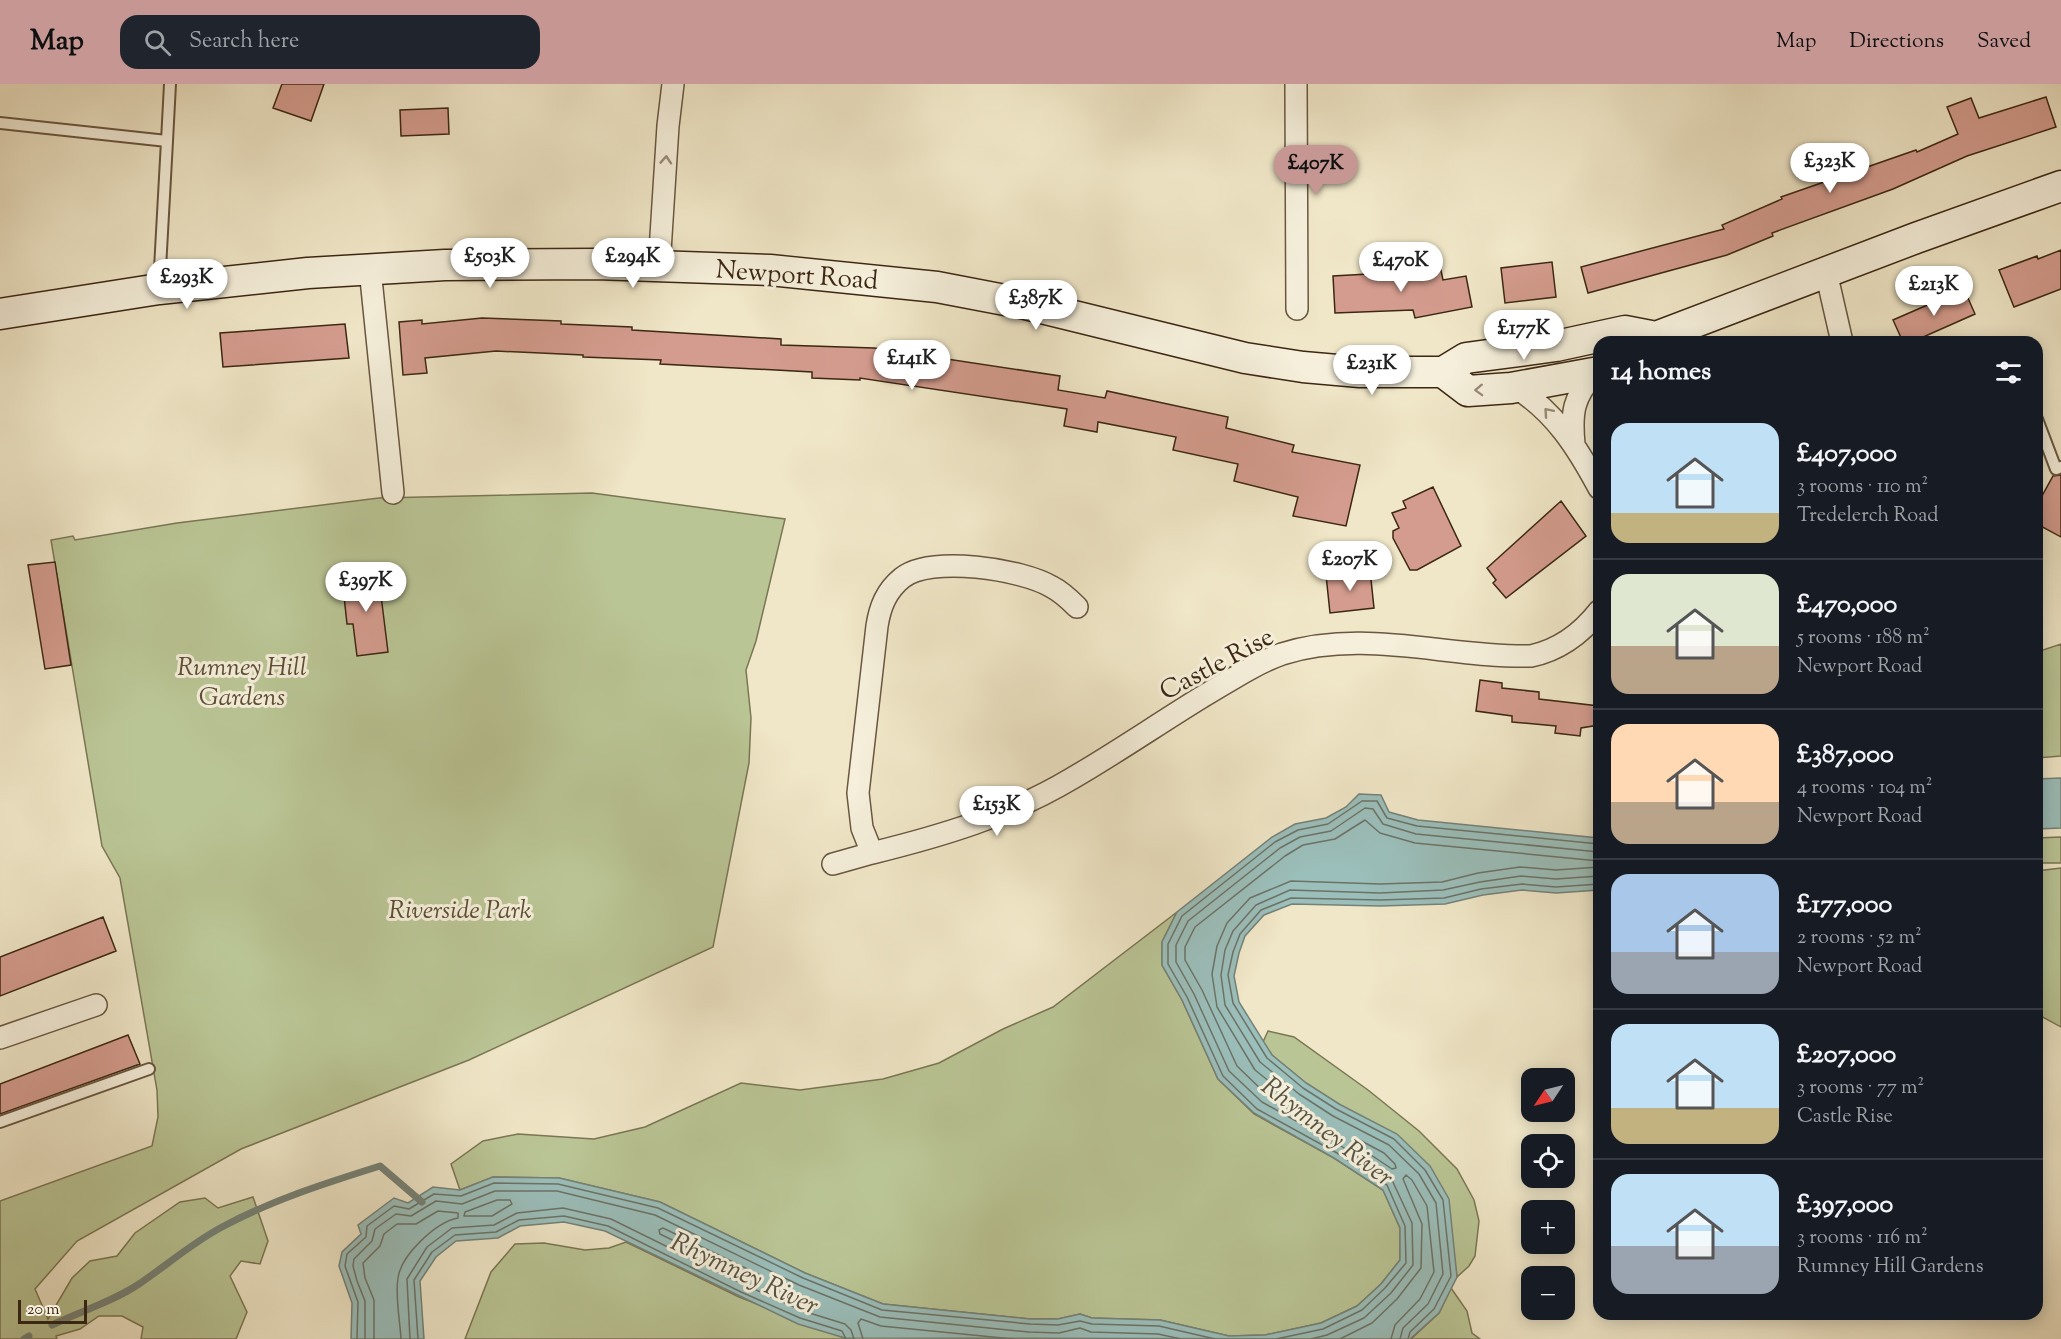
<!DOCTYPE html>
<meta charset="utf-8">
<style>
body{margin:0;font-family:"Sorts Mill Goudy",serif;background:#20242c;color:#f1f3f6;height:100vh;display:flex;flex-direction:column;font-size:22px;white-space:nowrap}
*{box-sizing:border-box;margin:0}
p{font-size:20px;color:#9ea1a6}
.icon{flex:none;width:33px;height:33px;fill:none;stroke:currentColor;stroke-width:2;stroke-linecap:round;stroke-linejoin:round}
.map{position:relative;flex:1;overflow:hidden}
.side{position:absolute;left:1593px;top:252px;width:450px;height:984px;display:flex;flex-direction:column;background:#171b24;border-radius:18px;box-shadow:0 3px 15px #0003}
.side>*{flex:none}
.needle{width:39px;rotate:235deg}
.fabs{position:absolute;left:1521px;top:984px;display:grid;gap:12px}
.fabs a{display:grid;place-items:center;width:54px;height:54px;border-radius:12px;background:#171b24;box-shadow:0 3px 15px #0003;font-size:30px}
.scale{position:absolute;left:18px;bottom:15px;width:69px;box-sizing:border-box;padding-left:6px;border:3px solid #3c2713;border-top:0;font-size:16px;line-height:21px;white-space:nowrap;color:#3c2713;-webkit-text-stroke:4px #f5efdb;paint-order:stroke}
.price{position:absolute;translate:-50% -51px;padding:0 14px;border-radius:21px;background:#fff;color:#222;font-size:20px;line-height:39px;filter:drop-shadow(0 2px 3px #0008)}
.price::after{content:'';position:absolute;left:50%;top:36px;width:18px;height:14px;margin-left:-9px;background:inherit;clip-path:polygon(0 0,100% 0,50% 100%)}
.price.on{background:#c59692;color:#111}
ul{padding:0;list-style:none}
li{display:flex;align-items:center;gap:18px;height:150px;padding:0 18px}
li+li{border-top:2px solid #363941}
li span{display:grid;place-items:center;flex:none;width:168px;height:120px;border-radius:18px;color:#555}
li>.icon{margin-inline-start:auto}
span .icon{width:72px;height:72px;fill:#fffc;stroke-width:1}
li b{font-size:26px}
h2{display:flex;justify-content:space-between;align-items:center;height:72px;padding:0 18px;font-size:26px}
header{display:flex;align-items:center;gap:36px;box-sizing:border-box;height:84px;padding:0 30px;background:#c59692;color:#111}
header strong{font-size:28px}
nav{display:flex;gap:33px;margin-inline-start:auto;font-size:21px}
.search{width:420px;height:54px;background:#20242c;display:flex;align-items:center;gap:15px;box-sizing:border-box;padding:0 21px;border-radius:18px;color:#9ea1a6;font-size:22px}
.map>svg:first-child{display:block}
.green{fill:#bac595;stroke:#7b7654;stroke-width:1.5}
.water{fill:#9bbfbb;stroke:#758278;stroke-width:1.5}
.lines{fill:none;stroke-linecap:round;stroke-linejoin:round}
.shore{stroke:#6c7367;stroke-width:1.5}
.stream{stroke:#758278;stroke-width:7}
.building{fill:#d49c8e;stroke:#3c2713;stroke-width:1.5}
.lane-casing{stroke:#695740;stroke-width:14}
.street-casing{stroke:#695740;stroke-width:24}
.secondary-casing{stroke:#3c2713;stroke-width:33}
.lane{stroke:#f5efdb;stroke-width:10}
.street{stroke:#f5efdb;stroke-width:21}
.secondary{stroke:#f5efdb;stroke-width:30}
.oneway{stroke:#988b77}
.labels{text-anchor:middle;stroke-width:6;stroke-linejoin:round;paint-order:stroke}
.street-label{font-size:26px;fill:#3c2713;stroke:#f5efdb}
.park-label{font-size:26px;font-style:italic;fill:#5c4e34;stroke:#f5efdb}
.water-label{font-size:27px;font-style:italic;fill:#585545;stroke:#f5efdb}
</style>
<header>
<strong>Map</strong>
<div class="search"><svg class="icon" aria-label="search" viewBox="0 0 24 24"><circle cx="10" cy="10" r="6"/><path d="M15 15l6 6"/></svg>Search here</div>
<nav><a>Map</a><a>Directions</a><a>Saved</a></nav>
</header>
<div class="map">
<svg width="2061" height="1255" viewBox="0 0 2061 1255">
<rect width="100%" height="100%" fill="#f0e7c8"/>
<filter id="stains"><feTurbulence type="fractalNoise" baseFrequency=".00333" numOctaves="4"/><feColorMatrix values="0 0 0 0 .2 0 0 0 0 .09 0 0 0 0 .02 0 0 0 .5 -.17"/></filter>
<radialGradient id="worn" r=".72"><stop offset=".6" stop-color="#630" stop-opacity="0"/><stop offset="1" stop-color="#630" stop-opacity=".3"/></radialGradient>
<!-- green -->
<path class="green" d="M 592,409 L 785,435 L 756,557 L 746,586 L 751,634 L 749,679 L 713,863 L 469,976 L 241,1065 L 77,1157 L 35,1205 L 48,1235 L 72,1194 L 90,1177 L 117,1172 L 135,1149 L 180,1118 L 205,1114 L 218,1124 L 253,1113 L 268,1157 L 260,1180 L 241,1177 L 230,1192 L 247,1228 L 236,1255 L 141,1255 L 143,1243 L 122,1232 L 99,1232 L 80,1245 L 56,1252 L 57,1255 L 0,1255 L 0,1117 L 152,1062 L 158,1033 L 157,1006 L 120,794 L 102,762 L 51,456 L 73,452 L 75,456 L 177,439 L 379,414 Z
M 2061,560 L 2061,672 L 2037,674 L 2037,568 Z
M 2061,753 L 2061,779 L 2037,779 L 2037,754 Z
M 2061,784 L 2061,943 L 2037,930 L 2037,787 Z
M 1177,828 L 1162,858 L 1162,881 L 1182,916 L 1218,995 L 1254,1030 L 1334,1074 L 1383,1106 L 1400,1144 L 1400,1176 L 1381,1200 L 1357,1222 L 1321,1239 L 1265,1251 L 1229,1252 L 1160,1236 L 1092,1234 L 1080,1230 L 1058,1235 L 1030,1235 L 883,1220 L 805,1189 L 660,1118 L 559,1094 L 493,1093 L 460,1106 L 451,1080 L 483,1057 L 518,1050 L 594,1055 L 645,1043 L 741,999 L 800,1006 L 883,995 L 939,979 L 1003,945 L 1053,923 Z
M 1268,947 L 1294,953 L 1368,1006 L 1419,1047 L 1457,1085 L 1474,1116 L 1479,1137 L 1475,1172 L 1469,1182 L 1457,1193 L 1453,1166 L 1339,1020 L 1306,999 L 1272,971 L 1263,958 Z
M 626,1158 L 739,1213 L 845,1254 L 855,1255 L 465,1255 L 491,1188 L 515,1160 L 544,1159 L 585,1166 L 609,1164 Z
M 1451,1204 L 1467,1227 L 1472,1249 L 1480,1255 L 1411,1255 L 1439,1229 Z"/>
<!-- water -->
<path class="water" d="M 2061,694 L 2061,744 L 2037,745 L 2037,695 Z
M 1359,710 L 1381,711 L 1389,728 L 1418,736 L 1599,754 L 1599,806 L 1556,809 L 1522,806 L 1483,811 L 1445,820 L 1380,822 L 1292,820 L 1264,831 L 1245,852 L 1239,869 L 1234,892 L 1239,918 L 1272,971 L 1306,999 L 1339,1020 L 1397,1050 L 1430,1082 L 1449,1115 L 1457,1193 L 1439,1229 L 1410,1255 L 845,1254 L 798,1240 L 605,1147 L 564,1138 L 520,1142 L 498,1154 L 456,1157 L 436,1173 L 420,1197 L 424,1255 L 351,1255 L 352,1219 L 339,1182 L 342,1168 L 361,1150 L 358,1141 L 394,1114 L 408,1119 L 433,1103 L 460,1106 L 493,1093 L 559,1094 L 660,1118 L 805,1189 L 883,1220 L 1030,1235 L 1058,1235 L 1080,1230 L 1092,1234 L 1160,1236 L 1229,1252 L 1265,1251 L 1321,1239 L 1357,1222 L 1381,1200 L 1400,1176 L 1400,1144 L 1383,1106 L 1334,1074 L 1254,1029 L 1218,995 L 1182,916 L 1162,881 L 1162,858 L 1177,828 L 1272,753 L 1295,740 L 1326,734 L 1346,723 Z"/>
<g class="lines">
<!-- shore -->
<path class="shore" d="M 1599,777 L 1415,759 L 1380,749 L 1365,736 L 1335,755 L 1303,761 L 1285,772 L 1195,843 L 1185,863 L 1185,876 L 1202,906 L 1237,982 L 1267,1011 L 1299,1027 L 1300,1022 L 1255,986 L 1217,923 L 1212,890 L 1217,862 L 1227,839 L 1250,814 L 1291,797 L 1380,800 L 1442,798 L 1478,789 L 1520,783 L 1556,786 L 1599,783
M 1356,1054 L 1384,1069 L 1395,1080 L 1396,1084 L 1392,1085 L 1353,1059 L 1352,1056 Z
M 497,1116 L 510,1116 L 512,1120 L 492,1132 L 464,1132 L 465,1128 Z
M 663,1144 L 762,1192 L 763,1196 L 760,1198 L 748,1193 L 660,1150 L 659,1146 Z
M 357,1255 L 358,1218 L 345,1182 L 347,1170 L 366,1153 L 367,1142 L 394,1122 L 409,1125 L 434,1110 L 461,1112 L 494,1099 L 558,1100 L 658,1124 L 803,1194 L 882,1226 L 1030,1240 L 1058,1241 L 1080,1237 L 1092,1240 L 1159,1242 L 1215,1255
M 365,1255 L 365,1217 L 357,1197 L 353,1182 L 354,1175 L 372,1157 L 375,1145 L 396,1130 L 411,1132 L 436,1117 L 462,1120 L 495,1107 L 557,1107 L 655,1131 L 799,1201 L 880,1233 L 1029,1248 L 1059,1249 L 1080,1244 L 1091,1248 L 1158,1250 L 1181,1255
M 374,1255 L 374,1216 L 365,1194 L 363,1179 L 380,1162 L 384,1150 L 397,1140 L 416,1140 L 438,1127 L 458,1129 L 458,1134 C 436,1138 401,1171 398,1194 C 395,1213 400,1236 401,1255
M 410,1255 L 407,1195 L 427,1163 L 452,1144 L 494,1141 L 517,1129 L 563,1124 L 611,1135 L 745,1201 L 803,1227 L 845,1240 L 851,1246 L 854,1255
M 418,1255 L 414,1196 L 432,1168 L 455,1151 L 496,1148 L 519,1136 L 564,1132 L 608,1142 L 741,1208 L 800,1234 L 842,1247 L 846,1255
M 863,1255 L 858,1239 L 861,1235 L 881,1242 L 1013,1255
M 1276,1255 L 1323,1245 L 1362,1226 L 1385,1204 L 1406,1179 L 1405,1142 L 1387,1101 L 1337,1069 L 1257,1025 L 1223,992 L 1187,913 L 1168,880 L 1168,860 L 1182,832 L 1275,758 L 1298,746 L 1328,740 L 1362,717 L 1377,717 L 1387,734 L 1417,742 L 1599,760
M 1311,1255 L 1327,1251 L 1364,1234 L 1391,1209 L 1413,1181 L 1412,1139 L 1392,1096 L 1341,1062 L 1262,1018 L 1229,987 L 1194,910 L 1176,878 L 1176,861 L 1188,837 L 1280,764 L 1300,753 L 1331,747 L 1365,724 L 1373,725 L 1383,740 L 1416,750 L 1599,768
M 1340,1255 L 1372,1239 L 1397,1215 L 1421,1184 L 1422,1140 L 1403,1095 L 1406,1091 L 1412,1096 L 1427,1122 L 1434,1188 L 1420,1215 L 1395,1241 L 1391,1255
M 1400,1255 L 1403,1244 L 1428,1220 L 1443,1190 L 1436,1119 L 1419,1090 L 1389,1061 L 1333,1032 L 1299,1010 L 1260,978 L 1225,921 L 1221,891 L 1225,866 L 1233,847 L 1256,821 L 1290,806 L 1380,809 L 1443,806 L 1480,798 L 1521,792 L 1556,795 L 1599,792
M 1408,1255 L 1410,1248 L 1434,1225 L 1451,1192 L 1443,1116 L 1425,1086 L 1394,1055 L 1336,1025 L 1303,1004 L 1267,974 L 1233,919 L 1228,891 L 1233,868 L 1240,850 L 1261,826 L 1291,814 L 1380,816 L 1444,814 L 1481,805 L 1522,800 L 1556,803 L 1599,800"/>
<!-- stream -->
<path class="stream" d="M 52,1241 C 81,1227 112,1218 139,1200 C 167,1181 192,1159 222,1143 C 272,1116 326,1099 380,1082 L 422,1118
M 24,1255 L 29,1252"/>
</g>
<!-- building -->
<path class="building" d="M 282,0 L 324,0 L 311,37 L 273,24 Z
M 2046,13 L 2056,43 L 1967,72 L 1893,105 L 1772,149 L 1773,152 L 1727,171 L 1588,209 L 1581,183 L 1724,145 L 1722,141 L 1782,115 L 1781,113 L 1916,66 L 1917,68 L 1958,50 L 1947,23 L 1971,14 L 1979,34 Z
M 448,24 L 449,50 L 401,52 L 400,26 Z
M 2061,166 L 2061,205 L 2014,223 L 1999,186 L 2037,172 L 2038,175 Z
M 1552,178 L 1556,213 L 1505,219 L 1501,184 Z
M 1440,182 L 1443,196 L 1466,192 L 1472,223 L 1415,234 L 1413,226 L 1335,229 L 1333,192 L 1386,189 L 1386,192 Z
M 1964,205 L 1975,230 L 1912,258 L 1903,258 L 1893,236 Z
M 482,234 L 561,237 L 561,240 L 632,243 L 632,246 L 781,255 L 781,261 L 874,264 L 1060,292 L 1058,306 L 1105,314 L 1107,307 L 1228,333 L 1226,344 L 1294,361 L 1292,368 L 1360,381 L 1346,442 L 1293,432 L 1298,413 L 1234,397 L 1238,380 L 1173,366 L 1176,353 L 1098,338 L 1097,348 L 1064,342 L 1067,325 L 860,294 L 860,296 L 812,294 L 812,288 L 660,280 L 661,276 L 583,273 L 583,271 L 496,267 L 425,274 L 427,289 L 403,291 L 399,238 L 422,236 L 422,240 Z
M 345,240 L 349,274 L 223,283 L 220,249 Z
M 2061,391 L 2061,453 L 2037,440 L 2037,421 L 2053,392 Z
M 1433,403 L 1461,462 L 1417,486 L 1410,486 L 1393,454 L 1393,447 L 1399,444 L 1392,429 L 1406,424 L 1403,417 Z
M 1561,417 L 1586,452 L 1506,514 L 1493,499 L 1496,496 L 1487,484 Z
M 55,478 L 71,581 L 45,585 L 28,481 Z
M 1370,486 L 1374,524 L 1330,529 L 1326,491 Z
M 378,487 L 388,568 L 357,572 L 353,540 L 347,540 L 342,493 Z
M 1480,596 L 1502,599 L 1502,604 L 1539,608 L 1539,615 L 1599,622 L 1599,641 L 1581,644 L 1580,652 L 1555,649 L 1556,642 L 1512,638 L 1512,632 L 1476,627 Z
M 103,833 L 116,867 L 0,912 L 0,873 Z
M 128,951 L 140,980 L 0,1030 L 0,1000 Z"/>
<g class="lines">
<!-- lane casing -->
<g class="lane-casing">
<path id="lane" d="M 0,39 L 167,57 L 159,203
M 167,57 L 170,0
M 2037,335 L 2056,385 L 2061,383
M 0,1038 L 149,985"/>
</g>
<!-- street casing -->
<g class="street-casing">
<path id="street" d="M 1296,0 L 1297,225
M 659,183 L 668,42 L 673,0
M 370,185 L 393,409
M 1826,188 L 1842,258
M 1515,303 C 1555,328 1577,363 1599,404
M 1574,360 C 1571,329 1573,313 1595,289
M 1077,523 C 1070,516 1062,508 1052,503 C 1022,485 930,471 902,494 C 886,507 880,523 877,542 L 858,709 L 862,744 L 872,769 C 941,752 1009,732 1071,695 C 1116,669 1158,640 1202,613 C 1228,598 1254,580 1282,570 C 1364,544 1448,574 1531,572 C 1559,566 1581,550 1599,527
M 833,780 L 872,769
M 0,954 L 96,921"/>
</g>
<!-- secondary casing -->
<g class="secondary-casing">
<path id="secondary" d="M 0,230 L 159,205 L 308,189 L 445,181 L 596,180 L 770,186 L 937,203 L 1021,219 L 1245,274 L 1303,283 L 1360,288 L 1443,288 L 1466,274 L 1556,262 L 1625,247 L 1656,253 L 1916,154 L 2061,102
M 1443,288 L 1468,307 L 1511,304 L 1599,288"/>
</g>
<!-- lane -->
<use href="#lane" class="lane"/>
<!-- street -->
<use href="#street" class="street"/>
<!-- secondary -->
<use href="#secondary" class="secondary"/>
</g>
<!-- one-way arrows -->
<defs><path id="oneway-chevron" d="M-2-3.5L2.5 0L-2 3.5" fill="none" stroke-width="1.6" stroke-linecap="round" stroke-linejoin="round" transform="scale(1.5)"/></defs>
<g class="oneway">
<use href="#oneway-chevron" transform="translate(666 76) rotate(-86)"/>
<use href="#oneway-chevron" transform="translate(1479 306) rotate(178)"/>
<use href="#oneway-chevron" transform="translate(1548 328) rotate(-131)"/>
</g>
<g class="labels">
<!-- street labels -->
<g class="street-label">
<text transform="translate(797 190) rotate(4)" y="9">Newport Road</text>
<text transform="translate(1216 579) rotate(-28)" y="9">Castle Rise</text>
</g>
<!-- park labels -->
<g class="park-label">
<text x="242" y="591">Rumney Hill<tspan x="242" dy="30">Gardens</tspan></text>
<text x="460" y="834">Riverside Park</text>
</g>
<!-- water labels -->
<g class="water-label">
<text transform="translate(1328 1047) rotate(38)" y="9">Rhymney River</text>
<text transform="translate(745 1189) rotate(25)" y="9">Rhymney River</text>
</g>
</g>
<rect width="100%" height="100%" filter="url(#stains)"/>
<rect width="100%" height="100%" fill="url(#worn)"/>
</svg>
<div class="fabs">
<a><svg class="needle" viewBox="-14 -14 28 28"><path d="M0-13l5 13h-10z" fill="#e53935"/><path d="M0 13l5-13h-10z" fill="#9ea1a6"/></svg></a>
<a><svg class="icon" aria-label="locate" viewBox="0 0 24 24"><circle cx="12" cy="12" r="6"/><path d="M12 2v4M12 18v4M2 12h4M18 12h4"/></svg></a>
<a>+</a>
<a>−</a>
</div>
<div class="scale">20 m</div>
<b class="price" style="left:1830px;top:110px">£323K</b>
<b class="price on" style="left:1316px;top:112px">£407K</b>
<b class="price" style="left:490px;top:205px">£503K</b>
<b class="price" style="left:633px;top:205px">£294K</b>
<b class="price" style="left:1401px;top:209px">£470K</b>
<b class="price" style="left:187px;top:226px">£293K</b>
<b class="price" style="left:1934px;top:233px">£213K</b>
<b class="price" style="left:1036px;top:247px">£387K</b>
<b class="price" style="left:1524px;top:277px">£177K</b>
<b class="price" style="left:912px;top:307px">£141K</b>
<b class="price" style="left:1372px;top:312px">£231K</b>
<b class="price" style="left:1350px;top:508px">£207K</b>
<b class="price" style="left:366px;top:529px">£397K</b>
<b class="price" style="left:997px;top:753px">£153K</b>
<section class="side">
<h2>14 homes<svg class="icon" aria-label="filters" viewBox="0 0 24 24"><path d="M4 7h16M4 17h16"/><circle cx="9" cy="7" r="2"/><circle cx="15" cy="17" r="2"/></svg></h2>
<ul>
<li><span style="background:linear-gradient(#bfe0f5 75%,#c2b280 0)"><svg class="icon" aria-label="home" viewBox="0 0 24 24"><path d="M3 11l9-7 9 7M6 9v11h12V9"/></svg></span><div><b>£407,000</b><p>3 rooms · 110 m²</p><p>Tredelerch Road</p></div></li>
<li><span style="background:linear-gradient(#dfe7d0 60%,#b9a48a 0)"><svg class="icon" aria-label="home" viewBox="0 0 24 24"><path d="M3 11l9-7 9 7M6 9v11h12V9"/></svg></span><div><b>£470,000</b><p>5 rooms · 188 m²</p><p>Newport Road</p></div></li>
<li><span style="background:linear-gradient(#ffd9b3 65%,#b9a48a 0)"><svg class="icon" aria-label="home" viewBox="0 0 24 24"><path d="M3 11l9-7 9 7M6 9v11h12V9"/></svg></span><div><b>£387,000</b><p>4 rooms · 104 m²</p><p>Newport Road</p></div></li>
<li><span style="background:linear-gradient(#a9c7e8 65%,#9aa5b1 0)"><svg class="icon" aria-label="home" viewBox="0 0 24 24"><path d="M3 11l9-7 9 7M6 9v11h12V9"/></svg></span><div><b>£177,000</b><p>2 rooms · 52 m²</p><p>Newport Road</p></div></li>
<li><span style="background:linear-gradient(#bfe0f5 70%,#c2b280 0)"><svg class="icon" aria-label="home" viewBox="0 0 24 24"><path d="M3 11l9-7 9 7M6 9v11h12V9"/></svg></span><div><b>£207,000</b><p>3 rooms · 77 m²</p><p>Castle Rise</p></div></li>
<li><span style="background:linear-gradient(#bfe0f5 60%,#9aa5b1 0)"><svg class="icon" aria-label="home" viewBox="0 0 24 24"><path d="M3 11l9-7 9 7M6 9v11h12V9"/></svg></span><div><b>£397,000</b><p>3 rooms · 116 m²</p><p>Rumney Hill Gardens</p></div></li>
</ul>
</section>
</div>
